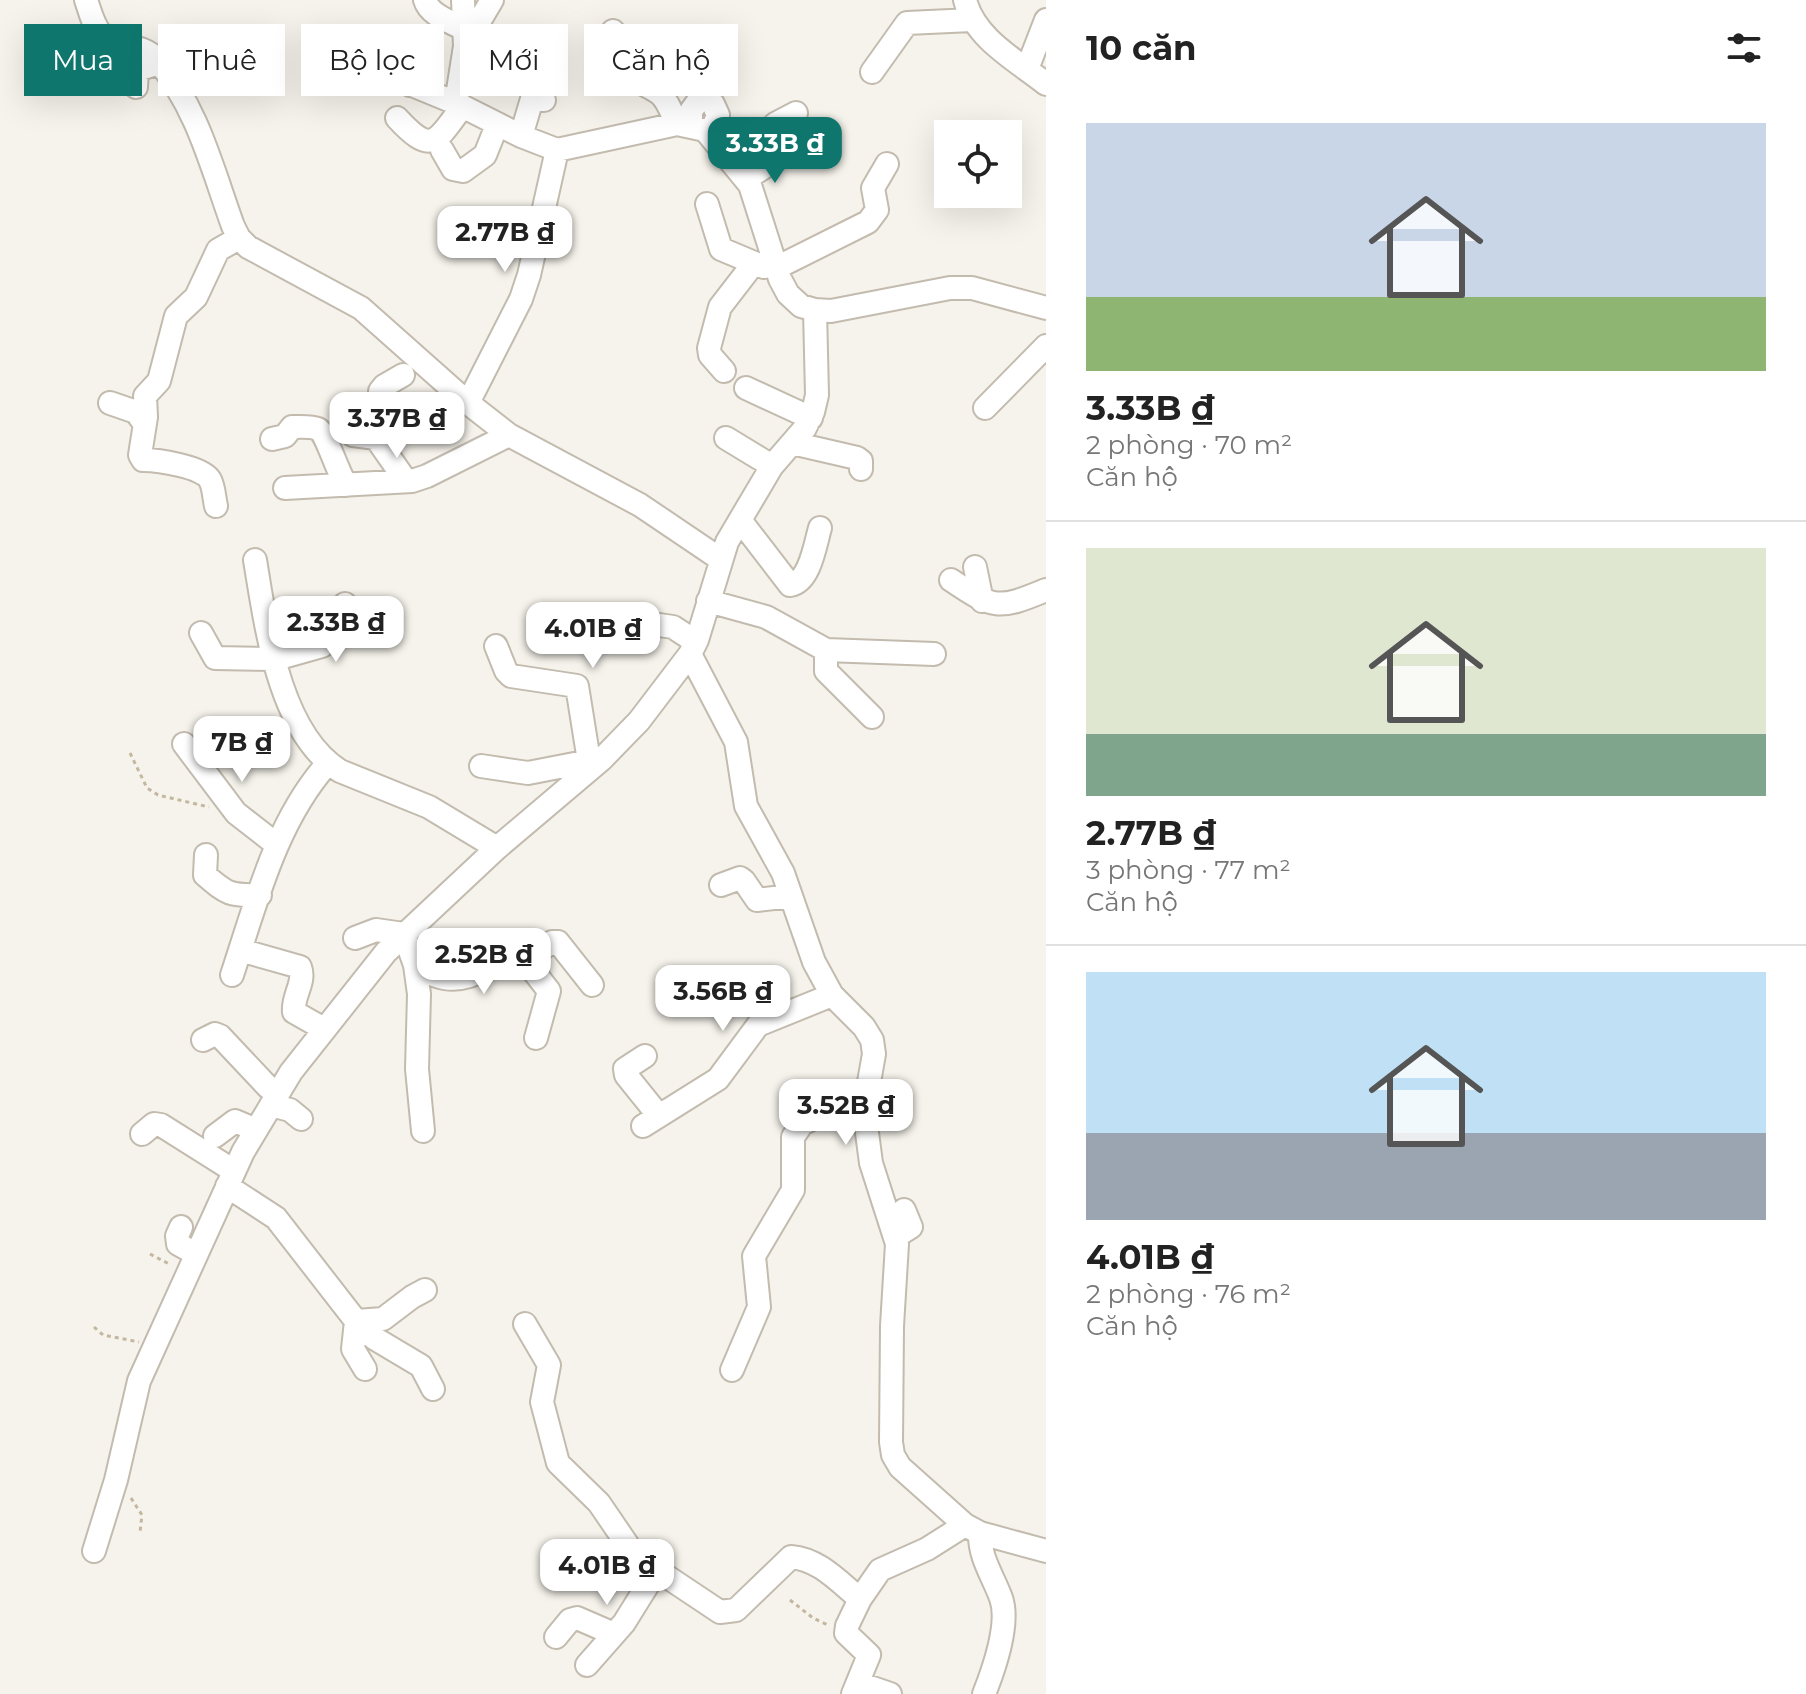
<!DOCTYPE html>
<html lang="vi">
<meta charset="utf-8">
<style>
body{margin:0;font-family:Montserrat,sans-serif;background:#f6f6f6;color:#222;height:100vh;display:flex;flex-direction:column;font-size:30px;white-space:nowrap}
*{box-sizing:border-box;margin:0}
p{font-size:26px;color:#767676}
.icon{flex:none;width:44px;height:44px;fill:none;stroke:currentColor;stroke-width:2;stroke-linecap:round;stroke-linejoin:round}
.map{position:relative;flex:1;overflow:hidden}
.panel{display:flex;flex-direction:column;background:#fff;width:760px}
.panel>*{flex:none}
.guide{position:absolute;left:24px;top:24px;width:760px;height:72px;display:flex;gap:16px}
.fabs{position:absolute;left:934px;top:120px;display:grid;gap:16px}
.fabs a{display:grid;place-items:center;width:88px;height:88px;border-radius:0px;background:#fff;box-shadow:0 8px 32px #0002;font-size:40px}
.price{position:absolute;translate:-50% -68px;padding:0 18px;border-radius:16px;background:#fff;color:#222;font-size:26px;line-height:52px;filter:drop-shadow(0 2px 4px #0008)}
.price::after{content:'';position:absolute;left:50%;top:48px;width:24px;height:18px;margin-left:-12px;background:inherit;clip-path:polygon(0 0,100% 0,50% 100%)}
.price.current{background:#0f766e;color:#fff}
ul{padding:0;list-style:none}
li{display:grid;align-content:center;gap:16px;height:424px;padding:0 40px}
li+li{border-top:2px solid #e0e0e0}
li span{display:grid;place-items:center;height:248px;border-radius:0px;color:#555}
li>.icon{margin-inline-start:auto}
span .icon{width:144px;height:144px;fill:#fffc;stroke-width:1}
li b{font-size:34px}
h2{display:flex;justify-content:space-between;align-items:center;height:96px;padding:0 40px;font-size:34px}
.tag{padding:0 28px;border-radius:0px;background:#fff;box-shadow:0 8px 32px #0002;font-size:28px;line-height:72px}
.tag.current{background:#0f766e;color:#fff}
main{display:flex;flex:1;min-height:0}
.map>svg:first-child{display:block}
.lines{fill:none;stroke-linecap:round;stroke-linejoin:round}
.minor-casing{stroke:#c2bbae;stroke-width:26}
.path{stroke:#c4b79f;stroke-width:3;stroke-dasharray:4 4;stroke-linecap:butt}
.minor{stroke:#fff;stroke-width:22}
</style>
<main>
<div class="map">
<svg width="1046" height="1694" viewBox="0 0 1046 1694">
<rect width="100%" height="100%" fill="#f6f3ec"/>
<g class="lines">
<!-- minor casing -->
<g class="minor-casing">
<path id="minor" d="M 86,0 C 90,11 93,25 101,34 C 115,49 141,42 156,59 C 197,106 212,168 233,226 L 239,238 L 248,247 L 361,308 L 468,403 L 509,435 L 640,505 L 720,559
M 425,0 C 429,15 451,22 464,29
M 463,0 L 465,46 L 456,103 L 521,136 L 557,150 L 677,124 L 705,130 L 750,185 L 780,279 L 788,294 L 801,306 L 815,310 L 831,311 L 950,288 L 972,288 L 1046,308
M 965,0 C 975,39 1016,60 1046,84
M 613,31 L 631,57 C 619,80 646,82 660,94 C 668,101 672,114 677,124
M 466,44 L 492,0
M 1027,69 L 1046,20
M 872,72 L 907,23 L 972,20
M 383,73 L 456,103
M 410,85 L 413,54
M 136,87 L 137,70 L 159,63
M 397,118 C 432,156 436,142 462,107
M 691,125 L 691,111 L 718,73
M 710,135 L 718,115 L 713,104
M 521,136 L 532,99 L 544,100
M 442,150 L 453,169 L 463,171 L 485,155 L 497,125
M 789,151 L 773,129 L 775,124 L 796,113
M 746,179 L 806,140
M 707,204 L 721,249 L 764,267
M 776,268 L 868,222 L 877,210 L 873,188 L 887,164
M 724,371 L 710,355 L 709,348 L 720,307 L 754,263
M 746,388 L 811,418
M 110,403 L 136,412 L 144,423
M 468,403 L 521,299 L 529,275 L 557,150
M 985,408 L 1046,346
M 353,435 L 376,438 L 398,416 L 380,391 L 384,386 L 403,375
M 376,438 L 406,481
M 726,438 L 772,466
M 272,439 L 285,436 L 292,427 C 300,427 311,426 318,429 C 326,433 338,473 346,485
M 792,443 L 857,458 L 861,461 L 861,469
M 285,488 L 412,481 L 427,476 L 509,435
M 216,506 C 214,498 214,487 210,480 C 204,467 158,460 143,460 L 140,455 L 146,417 L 145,396 L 159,381 L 176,316 L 196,297 L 218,250 L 239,238
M 740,520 L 790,585 C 810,582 815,545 820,528
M 255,560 C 266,626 279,733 340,771 L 429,807 L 497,848
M 975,567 L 982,601
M 951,580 C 994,609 998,610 1046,590
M 708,601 L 766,617 L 826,650 L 934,654
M 652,624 L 673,627 L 696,642
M 201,633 L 215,658 L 276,659 L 322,646 L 345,604
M 496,646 L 506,671 L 511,676 L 577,686 L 589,761
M 826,650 L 826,671 L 872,717
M 274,653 L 292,613 L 294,610 L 306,609
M 690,654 L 736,742 L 746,806 L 783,873 L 814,962 L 832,995 L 864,1027 L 872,1040 L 874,1054 L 864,1110 L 871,1163 L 897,1244 L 892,1326 L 891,1442 L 893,1455 L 900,1467 L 965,1525 L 980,1533 L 1046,1551
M 184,744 L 236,813 L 277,845
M 481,766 L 528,773 L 600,759
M 206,855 L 205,875 C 227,894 230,896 260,895
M 721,885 L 740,878 L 744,881 L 757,900 L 791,896
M 355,938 L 376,930 L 404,934 L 415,965 L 419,994 L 417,1069 L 423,1131
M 240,950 L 300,967 C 306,982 292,996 294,1012 L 324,1029
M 525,960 L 552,942 L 558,942 L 592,985
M 415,965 C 465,998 476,962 525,960 L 549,991 L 536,1038
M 232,975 C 256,903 276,821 328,763
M 203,1040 L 215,1034 L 220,1036 L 268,1087 L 278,1093
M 645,1056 L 625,1069 L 626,1075 L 659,1116
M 271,1105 L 290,1110 L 301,1119
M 643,1126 L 718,1079 L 758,1025 L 832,995
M 142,1134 L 154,1124 L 161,1125 L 234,1171
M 215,1136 L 235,1121 L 256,1130
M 227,1186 L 276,1218 L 356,1321 L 374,1338 L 421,1366 L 433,1389
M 181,1227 L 177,1236 L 178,1244 L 196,1254
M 895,1237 L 911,1227 L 904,1210
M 525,1324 L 549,1365 L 542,1402 L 558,1463 L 599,1503 L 629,1547 L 657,1570 L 720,1612 L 736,1610 L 791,1557 C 819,1559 839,1582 860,1599
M 365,1369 L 353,1349 L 356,1321 L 383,1319 L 412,1297 L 425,1290
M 732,1370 L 759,1307 L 754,1256 L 793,1190 L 793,1137 L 802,1124 L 826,1111 L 865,1098
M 980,1533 C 979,1557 993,1576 1001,1598 C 1010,1623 994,1669 984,1694
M 94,1551 L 116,1480 L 139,1381 L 243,1152 L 291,1072 L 386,952 L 497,848 L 602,759 L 639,721 L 690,654 L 697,640 L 727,542 L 772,466 L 805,428 L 813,412 L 817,395 L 815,310
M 556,1637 L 570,1620 L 577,1618 L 614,1634
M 587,1665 L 624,1623 L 657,1570
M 858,1683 L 890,1694
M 853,1694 L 869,1655 L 846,1633 L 847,1626 L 860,1599 L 880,1570 L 927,1549 L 965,1525"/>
</g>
<!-- path -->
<path class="path" d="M 130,753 L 147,788 L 158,795 L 209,807
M 150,1254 L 171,1265
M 94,1327 L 103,1335 L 139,1342
M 131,1498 L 142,1515 L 140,1532
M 790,1600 L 813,1618 L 830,1626"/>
<!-- minor -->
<use href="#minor" class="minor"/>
</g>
</svg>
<div class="fabs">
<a><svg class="icon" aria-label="locate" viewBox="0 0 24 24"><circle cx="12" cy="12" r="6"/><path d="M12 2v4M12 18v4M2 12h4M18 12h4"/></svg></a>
</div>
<b class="price current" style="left:775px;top:185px">3.33B ₫</b>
<b class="price" style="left:505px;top:274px">2.77B ₫</b>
<b class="price" style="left:397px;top:460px">3.37B ₫</b>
<b class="price" style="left:336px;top:664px">2.33B ₫</b>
<b class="price" style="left:593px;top:670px">4.01B ₫</b>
<b class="price" style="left:242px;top:784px">7B ₫</b>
<b class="price" style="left:484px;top:996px">2.52B ₫</b>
<b class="price" style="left:723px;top:1033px">3.56B ₫</b>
<b class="price" style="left:846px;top:1147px">3.52B ₫</b>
<b class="price" style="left:607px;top:1607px">4.01B ₫</b>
<div class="guide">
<a class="tag current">Mua</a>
<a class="tag">Thuê</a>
<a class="tag">Bộ lọc</a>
<a class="tag">Mới</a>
<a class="tag">Căn hộ</a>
</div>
</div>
<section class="panel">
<h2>10 căn<svg class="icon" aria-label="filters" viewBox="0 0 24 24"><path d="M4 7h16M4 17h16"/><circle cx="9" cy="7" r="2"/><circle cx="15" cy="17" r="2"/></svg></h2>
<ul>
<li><span style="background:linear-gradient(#c9d6e8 70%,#8fb573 0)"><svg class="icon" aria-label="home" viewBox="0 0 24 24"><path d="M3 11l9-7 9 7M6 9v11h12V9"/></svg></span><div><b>3.33B ₫</b><p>2 phòng · 70 m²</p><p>Căn hộ</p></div></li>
<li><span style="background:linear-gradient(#dfe7d0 75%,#7fa58c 0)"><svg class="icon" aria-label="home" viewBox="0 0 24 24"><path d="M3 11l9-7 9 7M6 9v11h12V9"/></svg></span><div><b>2.77B ₫</b><p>3 phòng · 77 m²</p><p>Căn hộ</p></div></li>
<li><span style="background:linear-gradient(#bfe0f5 65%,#9aa5b1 0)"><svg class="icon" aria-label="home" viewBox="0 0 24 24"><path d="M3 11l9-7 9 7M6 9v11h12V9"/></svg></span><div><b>4.01B ₫</b><p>2 phòng · 76 m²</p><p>Căn hộ</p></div></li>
</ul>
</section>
</main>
